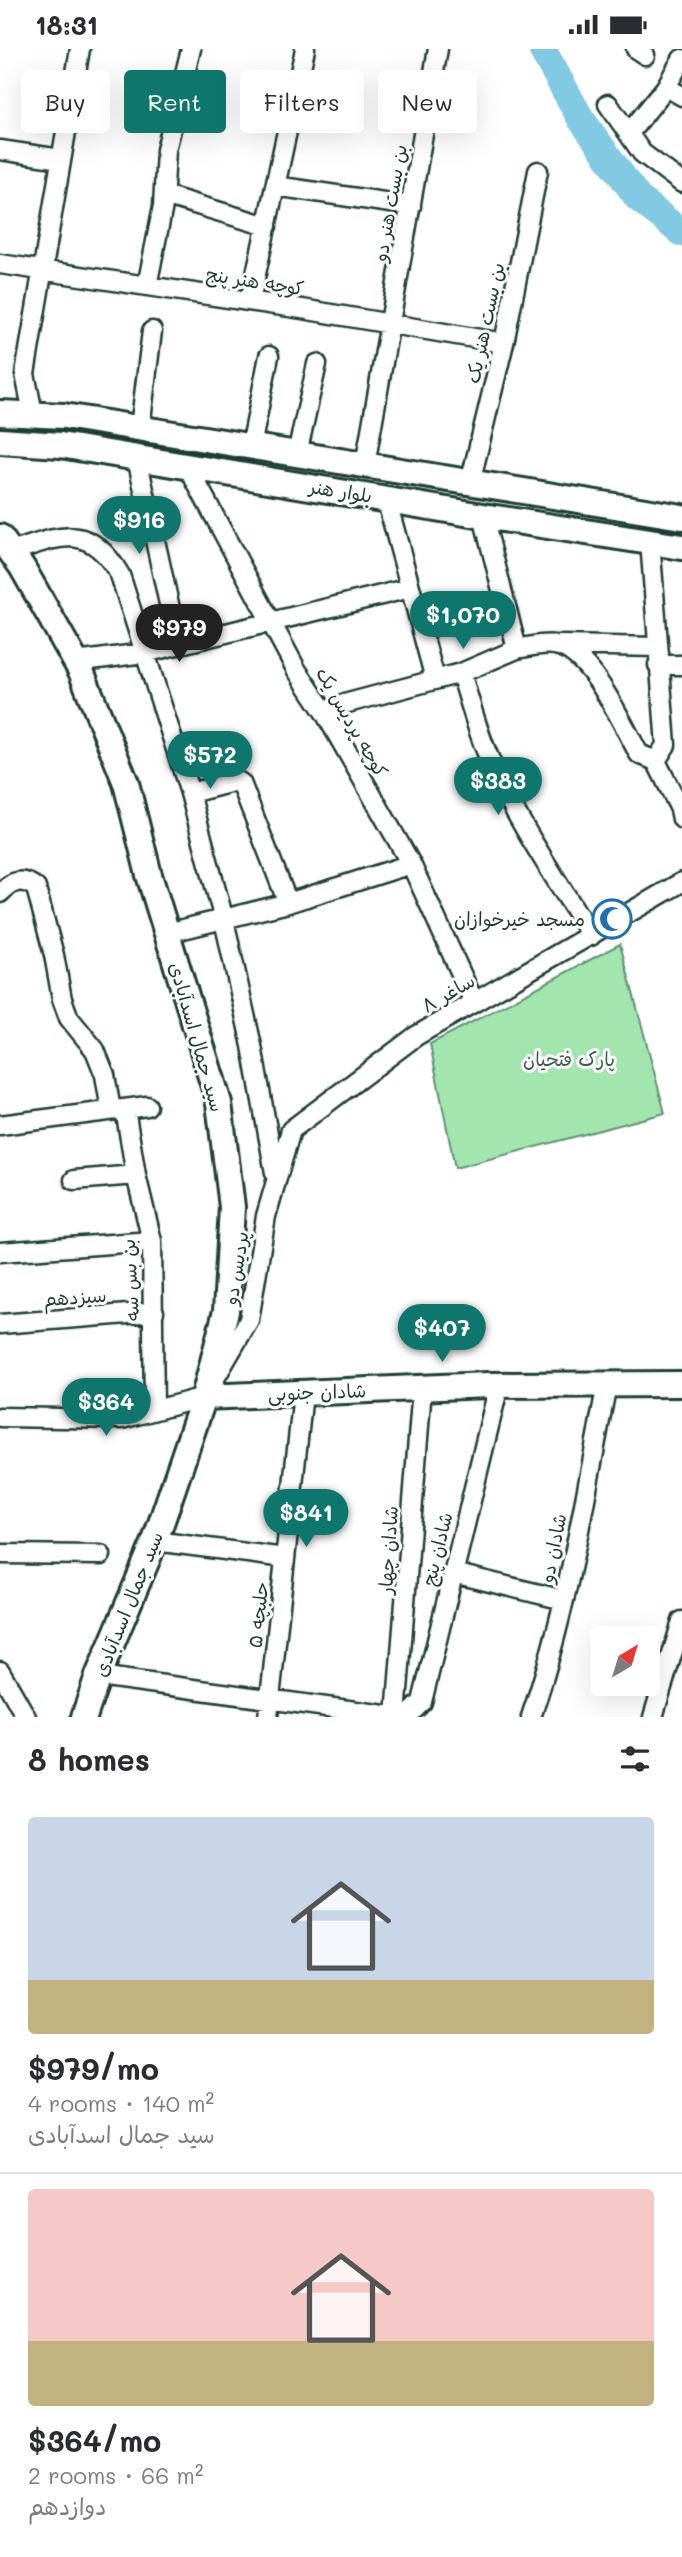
<!DOCTYPE html>
<meta charset="utf-8">
<style>
body{margin:0;font-family:Mali,"Playpen Sans Arabic",sans-serif;background:#f7f7f7;color:#2b2b33;height:100vh;display:flex;flex-direction:column;font-size:26px;white-space:nowrap}
*{box-sizing:border-box;margin:0}
p{font-size:23px;color:#7c7c81}
.icon{flex:none;width:38px;height:38px;fill:none;stroke:currentColor;stroke-width:2;stroke-linecap:round;stroke-linejoin:round}
.map{position:relative;height:1668px;overflow:hidden}
.panel{display:flex;flex-direction:column;background:#fff;flex:1}
.panel>*{flex:none}
.hud{position:absolute;left:21px;top:21px;width:640px;height:63px;display:flex;gap:14px}
.needle{width:46px;rotate:38deg}
.controls{position:absolute;left:590px;top:1577px;display:grid;gap:14px}
.controls a{display:grid;place-items:center;width:70px;height:70px;border-radius:7px;background:#fff;box-shadow:0 7px 28px #0002;font-size:35px}
.price{position:absolute;translate:-50% -60px;padding:0 16px;border-radius:24px;background:#0f766e;color:#fff;font-size:23px;line-height:46px;filter:drop-shadow(0 2px 4px #0008)}
.price::after{content:'';position:absolute;left:50%;top:42px;width:21px;height:16px;margin-left:-10px;background:inherit;clip-path:polygon(0 0,100% 0,50% 100%)}
.price.current{background:#222;color:#fff}
ul{padding:0;list-style:none}
li{display:grid;align-content:center;gap:14px;height:371px;padding:0 28px}
li+li{border-top:2px solid #e1e1e2}
li span{display:grid;place-items:center;height:217px;border-radius:7px;color:#555}
li>.icon{margin-inline-start:auto}
span .icon{width:126px;height:126px;fill:#fffc;stroke-width:1}
li b{font-size:30px}
h2{display:flex;justify-content:space-between;align-items:center;height:84px;padding:0 28px;font-size:30px}
.chip{padding:0 24px;border-radius:7px;background:#fff;box-shadow:0 7px 28px #0002;font-size:24px;line-height:63px}
.chip.current{background:#0f766e;color:#fff}
.status{display:flex;justify-content:space-between;align-items:center;height:49px;padding:0 35px;background:#fff;direction:ltr}
.status svg{height:19px;fill:currentColor}
.map>svg:first-child{display:block}
.green{fill:#a2e5af;stroke:#609172;stroke-width:2}
.lines{fill:none;stroke-linecap:round;stroke-linejoin:round}
.river{stroke:#82c9e3;stroke-width:28}
.street-casing{stroke:#1f3d34;stroke-width:23}
.secondary-casing{stroke:#1f3d34;stroke-width:30}
.street{stroke:#fff;stroke-width:18}
.secondary{stroke:#fff;stroke-width:24}
.labels{text-anchor:middle;stroke-width:6;stroke-linejoin:round;paint-order:stroke}
.street-label{font-size:19px;fill:#1f3d34;stroke:#fff}
.poi-label{font-size:19px;fill:#1f3d34;stroke:#fff;text-anchor:end}
.park-label{font-size:19px;fill:#395f4d;stroke:#fff}
</style>
<div class="status"><b>18:31</b><svg viewBox="0 0 49 12"><path d="M0 12V9h3v3zM5 12V6h3v6zM10 12V3h3v9zM15 12V0h3v12zM26 1h20v11H26zM47 4h2v5h-2z"/></svg></div>
<div class="map">
<svg width="682" height="1668" viewBox="0 0 682 1668">
<rect width="100%" height="100%" fill="#fff"/>
<filter id="ink" filterUnits="userSpaceOnUse"><feTurbulence type="fractalNoise" baseFrequency=".0143" numOctaves="2"/><feDisplacementMap in="SourceGraphic" scale="14" xChannelSelector="R" yChannelSelector="G"/><feConvolveMatrix kernelMatrix="1 2 1 2 8 2 1 2 1" color-interpolation-filters="sRGB"/></filter>
<g filter="url(#ink)">
<!-- green -->
<path class="green" d="M 620,895 L 665,1064 L 455,1119 L 430,995 Z"/>
<g class="lines">
<!-- river -->
<path class="river" d="M 542,0 L 581,70 L 638,149 L 682,184"/>
<!-- street casing -->
<g class="street-casing">
<path id="street" d="M 636,0 L 645,6
M 666,38 L 682,47
M 608,55 L 642,104 L 682,134
M 630,83 L 666,38 L 682,10
M 0,101 L 61,110
M 275,137 L 411,157
M 164,146 L 267,177
M 0,215 L 302,260 L 504,294
M 147,237 L 163,157 L 166,101 L 191,0
M 250,252 L 305,0
M 33,364 L 25,325 L 80,0
M 140,379 L 152,282
M 251,398 L 269,307
M 297,405 L 317,315
M 137,409 L 178,596
M 187,416 L 296,620 L 325,664 L 411,815 L 474,953
M 365,416 L 438,0
M 470,434 L 504,294 L 538,122
M 386,449 L 435,630
M 650,492 L 666,696 L 656,712
M 11,503 C 60,487 89,472 120,526 L 190,744 L 224,871 L 252,997 L 275,1124
M 560,596 L 657,598
M 517,600 C 528,598 543,594 555,596 C 590,601 623,676 639,705 L 656,712 L 680,760 L 682,770
M 76,613 L 144,604 L 410,539
M 658,616 L 682,616
M 461,624 C 471,656 479,689 494,720 C 520,778 558,832 591,887
M 325,664 L 344,655 L 461,624 L 517,600 L 483,467
M 190,744 L 237,732 L 241,734 L 288,854
M 0,844 C 12,832 22,828 36,839 L 54,906 L 62,950 L 69,969 L 95,1001 L 105,1026 L 111,1061
M 167,884 L 288,854 L 411,815
M 125,1060 L 136,1126 L 152,1192 L 154,1361
M 0,1076 L 147,1057
M 74,1131 L 136,1126
M 0,1203 L 152,1192
M 0,1275 L 154,1263
M 0,1368 L 122,1370 L 204,1348 L 249,1271 L 266,1167 L 291,1081 L 416,987 L 682,833
M 155,1492 L 285,1509
M 0,1505 L 101,1506
M 453,1524 L 564,1551
M 0,1622 L 26,1668
M 98,1627 L 400,1668
M 396,1667 L 422,1339
M 268,1668 L 303,1344
M 407,1668 L 422,1653 L 499,1336
M 531,1668 C 568,1560 585,1447 607,1335
M 653,1668 L 682,1572"/>
</g>
<!-- secondary casing -->
<g class="secondary-casing">
<path id="secondary" d="M 0,364 L 64,367 L 682,468
M 0,392 L 60,396 L 483,467 L 682,498
M 0,488 L 22,518 L 81,622 L 126,734 L 149,826 L 219,1054 L 232,1158 L 226,1262 L 204,1348 L 155,1492 L 98,1627 L 84,1668
M 204,1348 L 488,1336 L 682,1335"/>
</g>
<!-- street -->
<use href="#street" class="street"/>
<!-- secondary -->
<use href="#secondary" class="secondary"/>
</g>
</g>
<!-- icons -->
<defs>
<g id="mosque-ring" transform="scale(2.0125)"><circle r="9.5" fill="#fff" stroke="#1f6fb2" stroke-width="1.5"/><path d="M3.5-4.9A6 6 0 1 0 3.5 4.9A5 5 0 1 1 3.5-4.9Z" fill="#1f6fb2"/></g>
</defs>
<g fill-rule="evenodd">
<use href="#mosque-ring" x="612" y="870"/>
</g>
<g class="labels">
<!-- street labels -->
<g class="street-label">
<text transform="translate(390 154) rotate(-80)" y="7">بن بست هنر دو</text>
<text transform="translate(255 232) rotate(9)" y="7">کوچه هنر پنج</text>
<text transform="translate(485 274) rotate(-78)" y="7">بن بست هنر یک</text>
<text transform="translate(341 442) rotate(9)" y="7">بلوار هنر</text>
<text transform="translate(352 673) rotate(60)" y="7">کوچه پردیس یک</text>
<text transform="translate(448 944) rotate(-30)" y="7">ساغر ٨</text>
<text transform="translate(197 988) rotate(74)" y="7">سید جمال اسدآبادی</text>
<text transform="translate(236 1219) rotate(-81)" y="7">پردیس دو</text>
<text transform="translate(130 1231) rotate(-93)" y="7">بن بس سه</text>
<text transform="translate(75 1248) rotate(-4)" y="7">سیزدهم</text>
<text transform="translate(317 1343) rotate(-2)" y="7">شادان جنوبی</text>
<text transform="translate(553 1499) rotate(-79)" y="7">شادان دو</text>
<text transform="translate(437 1500) rotate(-76)" y="7">شادان پنج</text>
<text transform="translate(388 1501) rotate(-86)" y="7">شادان چهار</text>
<text transform="translate(128 1555) rotate(-68)" y="7">سید جمال اسدآبادی</text>
<text transform="translate(258 1566) rotate(-84)" y="7">حلبچه ۵</text>
</g>
<!-- poi labels -->
<g class="poi-label">
<text x="585" y="877">مسجد خیرخوازان</text>
</g>
<!-- park labels -->
<g class="park-label">
<text x="569" y="1017">پارک فتحیان</text>
</g>
</g>
</svg>
<div class="controls">
<a><svg class="needle" viewBox="-14 -14 28 28"><path d="M0-13l5 13h-10z" fill="#e53935"/><path d="M0 13l5-13h-10z" fill="#7c7c81"/></svg></a>
</div>
<b class="price" style="left:139px;top:507px">$916</b>
<b class="price" style="left:463px;top:602px">$1,070</b>
<b class="price current" style="left:179px;top:615px">$979</b>
<b class="price" style="left:210px;top:742px">$572</b>
<b class="price" style="left:498px;top:768px">$383</b>
<b class="price" style="left:442px;top:1315px">$407</b>
<b class="price" style="left:106px;top:1389px">$364</b>
<b class="price" style="left:306px;top:1500px">$841</b>
<div class="hud">
<a class="chip">Buy</a>
<a class="chip current">Rent</a>
<a class="chip">Filters</a>
<a class="chip">New</a>
</div>
</div>
<section class="panel">
<h2>8 homes<svg class="icon" aria-label="filters" viewBox="0 0 24 24"><path d="M4 7h16M4 17h16"/><circle cx="9" cy="7" r="2"/><circle cx="15" cy="17" r="2"/></svg></h2>
<ul>
<li><span style="background:linear-gradient(#c9d6e8 75%,#c2b280 0)"><svg class="icon" aria-label="home" viewBox="0 0 24 24"><path d="M3 11l9-7 9 7M6 9v11h12V9"/></svg></span><div><b>$979/mo</b><p>4 rooms · 140 m²</p><p>سید جمال اسدآبادی</p></div></li>
<li><span style="background:linear-gradient(#f6c9c9 70%,#c2b280 0)"><svg class="icon" aria-label="home" viewBox="0 0 24 24"><path d="M3 11l9-7 9 7M6 9v11h12V9"/></svg></span><div><b>$364/mo</b><p>2 rooms · 66 m²</p><p>دوازدهم</p></div></li>
</ul>
</section>
